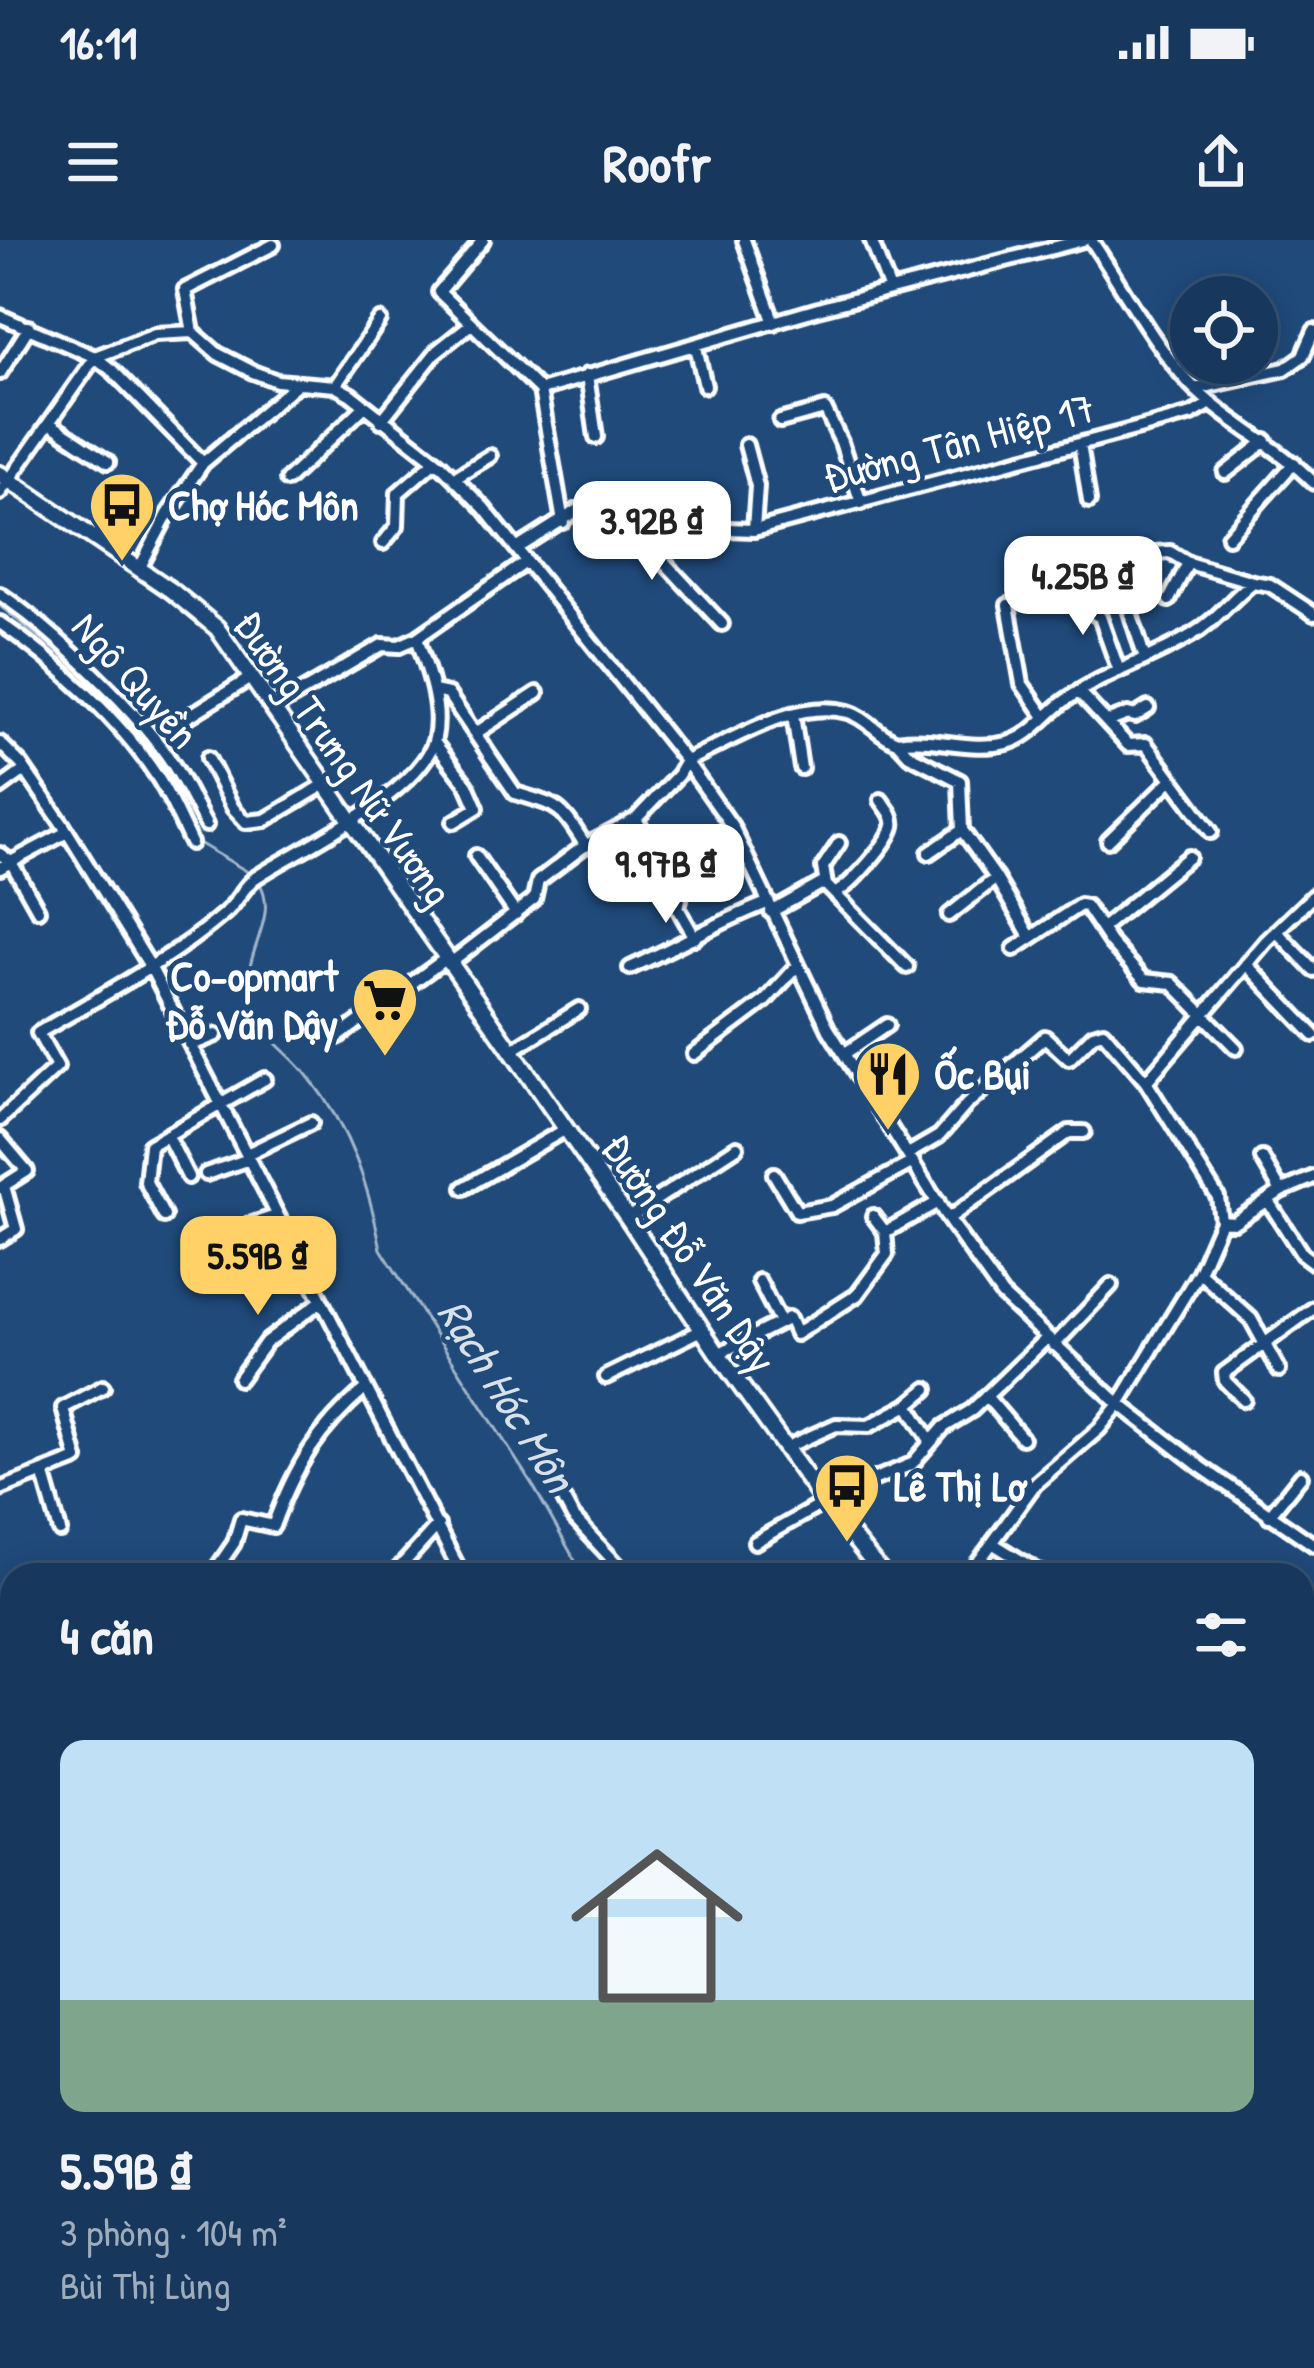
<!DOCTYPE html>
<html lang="vi">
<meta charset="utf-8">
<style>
body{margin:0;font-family:"Patrick Hand",sans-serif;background:#203f62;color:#f1f3f6;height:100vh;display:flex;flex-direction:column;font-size:45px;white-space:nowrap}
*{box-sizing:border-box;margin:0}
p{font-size:39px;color:#9eacbb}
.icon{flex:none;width:66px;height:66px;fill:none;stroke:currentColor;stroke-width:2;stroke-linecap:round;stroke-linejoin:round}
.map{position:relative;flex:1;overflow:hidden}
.sheet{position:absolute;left:0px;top:1323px;width:1314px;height:807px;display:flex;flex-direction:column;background:#17385c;border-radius:36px 36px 0 0;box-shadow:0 6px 30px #0003,0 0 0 3px #365272}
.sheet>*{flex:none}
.tools{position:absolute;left:1170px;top:36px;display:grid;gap:24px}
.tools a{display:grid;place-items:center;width:108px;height:108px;border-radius:50%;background:#17385c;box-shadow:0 6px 30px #0003,0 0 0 3px #365272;font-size:60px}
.price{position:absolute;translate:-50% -102px;padding:0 27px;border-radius:24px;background:#fff;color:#222;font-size:39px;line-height:78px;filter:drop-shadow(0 3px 6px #0008)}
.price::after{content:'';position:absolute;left:50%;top:72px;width:36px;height:27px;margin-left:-18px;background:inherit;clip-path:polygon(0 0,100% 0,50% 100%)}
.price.on{background:#ffd166;color:#111}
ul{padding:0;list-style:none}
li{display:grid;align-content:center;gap:24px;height:636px;padding:0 60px}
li+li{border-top:3px solid #365272}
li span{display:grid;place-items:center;height:372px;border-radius:24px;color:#555}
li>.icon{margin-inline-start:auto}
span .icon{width:216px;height:216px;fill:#fffc;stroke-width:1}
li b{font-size:51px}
h2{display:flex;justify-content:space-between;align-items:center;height:144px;padding:0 60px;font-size:51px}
.status{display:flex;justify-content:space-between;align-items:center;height:84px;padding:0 60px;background:#17385c;direction:ltr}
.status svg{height:33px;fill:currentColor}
header{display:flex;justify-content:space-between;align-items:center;height:156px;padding:0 60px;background:#17385c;font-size:54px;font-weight:700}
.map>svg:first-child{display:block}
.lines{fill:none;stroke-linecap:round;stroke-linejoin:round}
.stream{stroke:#a3b5c8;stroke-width:3}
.minor-casing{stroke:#fff;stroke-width:20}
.major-casing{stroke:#fff;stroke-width:22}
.minor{stroke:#1f4a7a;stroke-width:10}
.major{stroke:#1f4a7a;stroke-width:14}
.labels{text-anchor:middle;stroke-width:9;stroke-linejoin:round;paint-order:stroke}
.street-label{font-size:42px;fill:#fff;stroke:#1f4a7a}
.poi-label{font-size:42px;font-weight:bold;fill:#fff;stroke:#1f4a7a;text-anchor:start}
.water-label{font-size:45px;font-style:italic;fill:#d8e0e8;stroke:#1f4a7a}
</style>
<div class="status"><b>16:11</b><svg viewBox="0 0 49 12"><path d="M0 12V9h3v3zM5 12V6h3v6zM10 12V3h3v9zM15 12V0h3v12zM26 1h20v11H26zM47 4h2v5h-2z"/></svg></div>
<header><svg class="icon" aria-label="menu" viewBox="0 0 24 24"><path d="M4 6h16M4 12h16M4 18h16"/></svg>Roofr<svg class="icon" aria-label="share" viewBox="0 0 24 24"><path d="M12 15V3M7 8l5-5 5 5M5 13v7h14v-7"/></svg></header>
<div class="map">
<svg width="1314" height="2128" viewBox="0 0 1314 2128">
<rect width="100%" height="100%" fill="#1f4a7a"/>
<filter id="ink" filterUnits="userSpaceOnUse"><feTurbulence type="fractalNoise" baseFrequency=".00833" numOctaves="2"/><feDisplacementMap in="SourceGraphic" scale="24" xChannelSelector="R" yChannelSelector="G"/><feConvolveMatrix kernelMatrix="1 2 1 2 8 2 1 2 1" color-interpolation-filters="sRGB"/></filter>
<g filter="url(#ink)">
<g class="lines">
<!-- stream -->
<path class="stream" d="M 0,366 L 60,414 L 103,463
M 149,516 L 199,603 L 253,635
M 259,642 C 281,678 239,716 250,758 C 263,803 285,806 310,839 C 350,889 369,946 381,1009 L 535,1249 L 583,1335
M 1302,1826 L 1314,1831"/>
<!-- minor casing -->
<g class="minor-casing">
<path id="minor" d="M 483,0 L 439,52 L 540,150 L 563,282
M 744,0 L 774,83
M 871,0 L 890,50
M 1091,0 C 1121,44 1155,107 1191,145 C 1228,183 1277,205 1314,243
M 0,76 L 95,117 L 113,131 L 203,223
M 193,92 L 185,50 L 273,5
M 696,107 L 705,146
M 95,117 L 155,94 L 193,92 L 218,114 L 253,132 L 277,141 L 335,146 L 350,154 L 442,226 L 484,268 L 686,521 L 732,586 L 829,790 L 948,979 L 1002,1055 L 1119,1164 L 1201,1227 L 1314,1305
M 0,133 L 29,87
M 587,135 L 596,197
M 335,146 L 380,80
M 1195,149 L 1285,129 L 1303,116 L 1314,91
M 540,150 L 825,67 L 1083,0
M 381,181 L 437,111 L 471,84
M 780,181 L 825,169 L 841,202 L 861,263
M 49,183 L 108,222
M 1080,204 L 1089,261
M 746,205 L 757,246 L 754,290
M 1225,233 L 1266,201
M 454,238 L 490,216
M 287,240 L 365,166
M 0,253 L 95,117
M 646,286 L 643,291 L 651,308 L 722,384
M 1228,297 L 1294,223
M 383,303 L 397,286 L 398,253 L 435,221
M 518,308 L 578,270 L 609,273 L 646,286 L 754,290 L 1192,174 L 1211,163
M 139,329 L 168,274 L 203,223 L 297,144
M 1084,353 L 1092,372 L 1100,377 L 1119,431
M 0,354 C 51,388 142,475 174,526 C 186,545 195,565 206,585
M 1169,360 L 1188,323 L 1253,342
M 1008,365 L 1022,444 L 1045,477
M 0,383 C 54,420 120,480 156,535 C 170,556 180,580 191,603
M 1145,419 L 1126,359 L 1125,315 L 1170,312 L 1188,323
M 434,451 L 448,454 L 515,553 C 561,567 559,564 586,606
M 1079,452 L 1128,505 L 1146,504 L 1211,592
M 274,468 L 382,405 L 399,406 L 417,398 L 526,322
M 793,475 L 801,528
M 186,478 L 252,437
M 1107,482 L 1128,474 L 1135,476 L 1148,468
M 476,493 L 537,453
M 434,502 L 467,545 L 477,568 L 454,582
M 897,502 L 909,515 L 960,541 L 962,590
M 0,503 L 21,524 L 63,585 L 150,726 L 462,1335
M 208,518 L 233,568 L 246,582 L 265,580 L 327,543
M 0,548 L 25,530
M 636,579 L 680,659 L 678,668 L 695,698
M 1108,601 L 1171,540
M 929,613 L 962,590 L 996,638
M 0,614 L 11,622 L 67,592
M 476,616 L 516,674
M 0,628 L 11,622 L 38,670
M 826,645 L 823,627 L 839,603
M 835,653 C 849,648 890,601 893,586 C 895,576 886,568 881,560
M 771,672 L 821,644 L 826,645 L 907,727
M 949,675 L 996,638 L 1031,698
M 1102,688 L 1189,617
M 1276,691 L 1314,730
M 1014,709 L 1080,665 L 1086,666 L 1110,702 L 1144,740 L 1172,743 L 1236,808
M 1246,724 L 1314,795
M 448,725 L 534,659 L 538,641 L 583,607 L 636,579 L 678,535 L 686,521 C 733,500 795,458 848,472 C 867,477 879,496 897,502 C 936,496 969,512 1007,503 C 1031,497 1046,474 1066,460 C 1104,433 1150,420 1190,396 C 1215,382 1230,360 1253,342 L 1270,345 L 1314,374
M 630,728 C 676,707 720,681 767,663
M 338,797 L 445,719
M 191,805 L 216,795
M 511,811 L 579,769
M 694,814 L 765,761 L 797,726
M 844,814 L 887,785
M 0,880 L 57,827 L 38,793 C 101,756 169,721 225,673 C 237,663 243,647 255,638 C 299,609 423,552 435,498 C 442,465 427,428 417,398
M 167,895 L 188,937
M 0,899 L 27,931 L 0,948
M 247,914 L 311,883
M 908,914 L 939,896 L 967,864 L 1045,797 L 1069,819 L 1093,795 L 1103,792 L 1146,842
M 206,934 L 249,919
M 774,934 L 797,972 L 832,966 L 913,922
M 464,948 L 566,889
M 1281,951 L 1314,937
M 1268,961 L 1302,1014 L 1314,1023
M 164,976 L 146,942 L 150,905 L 265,839
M 873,976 L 885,992 L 938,962
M 628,978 L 737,907
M 948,979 L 1069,892 L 1084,892
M 1221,981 L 1234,982 L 1281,951 L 1262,918
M 226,993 L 276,976
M 0,999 L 16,989 L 4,946
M 1199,1032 L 1251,1079 L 1279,1130
M 759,1041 L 780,1082
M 1054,1105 L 1111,1045
M 718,1114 L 789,1078 L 796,1094 L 857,1055 L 887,1014 L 885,992
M 606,1137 L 702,1090
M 239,1139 L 266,1102 L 320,1062
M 986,1156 L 1022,1198
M 1244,1160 L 1225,1141 L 1224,1133 L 1314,1068
M 908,1165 L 931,1202
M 785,1208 L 836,1185 L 869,1186 L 908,1165 L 927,1149
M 43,1232 L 60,1291
M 0,1249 L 77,1219 L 63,1168 L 103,1147
M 564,1260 L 573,1277 L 627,1335
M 1269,1276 L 1301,1236
M 755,1302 L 841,1253 L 912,1224 L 944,1187 L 972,1170 L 1047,1098
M 992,1303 L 1044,1335
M 212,1335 L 234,1303 L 241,1279 L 273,1286 C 295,1226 317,1190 366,1148
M 393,1335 L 438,1285
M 969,1335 L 1035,1244 L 1099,1189 L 1119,1164 L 1199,1032 L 1221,981 L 1218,957 L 1146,842 L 1266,701 L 1314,655
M 1302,1402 L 1314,1386
M 0,1483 L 12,1487
M 1314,1522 L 1304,1546 L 1314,1556
M 0,1565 L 12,1568
M 1302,1598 L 1314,1584
M 0,1682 L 12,1683
M 0,1831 L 12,1815
M 1302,1839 L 1314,1843
M 0,1987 L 0,1994
M 0,2037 L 12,2056
M 131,2118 L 136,2128
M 237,2118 L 239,2128
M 261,2118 L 264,2128
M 639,2118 L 663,2126
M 1212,2118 L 1227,2128
M 885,2122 L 889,2118
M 290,2128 L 306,2118
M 356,2128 L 352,2125 L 357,2118
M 488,2128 L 492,2118
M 800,2128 L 808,2118
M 1124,2128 L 1131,2118"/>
</g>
<!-- major casing -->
<g class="major-casing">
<path id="major" d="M 0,234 L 172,351 L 217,388 L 628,978 L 718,1114 L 825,1263 L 883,1335
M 1302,1602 L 1314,1608
M 962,2128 L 969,2118"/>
</g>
<!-- minor -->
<use href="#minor" class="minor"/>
<!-- major -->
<use href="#major" class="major"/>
</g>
</g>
<!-- icons -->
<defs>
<g id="bus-pin" transform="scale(3.45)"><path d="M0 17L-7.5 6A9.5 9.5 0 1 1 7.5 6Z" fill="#ffd166" stroke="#1f4a7a"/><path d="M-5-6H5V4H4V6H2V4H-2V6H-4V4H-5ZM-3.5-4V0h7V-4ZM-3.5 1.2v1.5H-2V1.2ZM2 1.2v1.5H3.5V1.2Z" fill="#111"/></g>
<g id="supermarket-pin" transform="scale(3.45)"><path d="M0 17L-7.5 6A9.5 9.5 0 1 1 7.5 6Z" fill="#ffd166" stroke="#1f4a7a"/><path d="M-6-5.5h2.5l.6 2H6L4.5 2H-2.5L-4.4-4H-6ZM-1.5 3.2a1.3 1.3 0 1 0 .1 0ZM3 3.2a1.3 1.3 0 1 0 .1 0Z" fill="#111"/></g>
<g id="restaurant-pin" transform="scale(3.45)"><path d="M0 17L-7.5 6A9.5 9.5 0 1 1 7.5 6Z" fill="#ffd166" stroke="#1f4a7a"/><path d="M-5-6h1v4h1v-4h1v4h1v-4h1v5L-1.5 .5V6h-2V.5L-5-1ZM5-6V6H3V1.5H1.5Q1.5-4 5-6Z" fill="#111"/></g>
</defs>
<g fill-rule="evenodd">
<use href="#bus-pin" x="122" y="265"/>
<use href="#supermarket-pin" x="385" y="760"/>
<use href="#restaurant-pin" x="888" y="834"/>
<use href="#bus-pin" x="847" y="1246"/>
</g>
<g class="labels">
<!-- street labels -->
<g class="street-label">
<text transform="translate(959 202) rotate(-15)" y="15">Đường Tân Hiệp 17</text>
<text transform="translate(136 440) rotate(48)" y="15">Ngô Quyền</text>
<text transform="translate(344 518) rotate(55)" y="15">Đường Trưng Nữ Vương</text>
<text transform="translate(690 1013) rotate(56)" y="15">Đường Đỗ Văn Dậy</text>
</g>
<!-- poi labels -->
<g class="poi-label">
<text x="168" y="280">Chợ Hóc Môn</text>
<text x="338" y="751" text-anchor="end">Co-opmart<tspan x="338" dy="48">Đỗ Văn Dậy</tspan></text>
<text x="934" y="849">Ốc Bụi</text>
<text x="894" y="1261">Lê Thị Lơ</text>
</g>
<!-- water labels -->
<g class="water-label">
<text transform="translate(507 1155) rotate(58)" y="16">Rạch Hóc Môn</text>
</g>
</g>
</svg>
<div class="tools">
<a><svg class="icon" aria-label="locate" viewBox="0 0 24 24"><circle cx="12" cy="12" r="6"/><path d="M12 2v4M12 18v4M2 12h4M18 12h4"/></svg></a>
</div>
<b class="price" style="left:652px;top:343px">3.92B ₫</b>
<b class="price" style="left:1083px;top:398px">4.25B ₫</b>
<b class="price" style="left:666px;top:686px">9.97B ₫</b>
<b class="price on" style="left:258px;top:1078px">5.59B ₫</b>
<section class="sheet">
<h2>4 căn<svg class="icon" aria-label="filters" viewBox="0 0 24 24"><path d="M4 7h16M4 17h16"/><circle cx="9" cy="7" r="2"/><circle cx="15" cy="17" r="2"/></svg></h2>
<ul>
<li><span style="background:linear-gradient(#bfe0f5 70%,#7fa58c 0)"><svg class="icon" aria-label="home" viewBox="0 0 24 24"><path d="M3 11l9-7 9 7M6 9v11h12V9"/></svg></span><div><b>5.59B ₫</b><p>3 phòng · 104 m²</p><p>Bùi Thị Lùng</p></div></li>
</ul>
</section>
</div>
